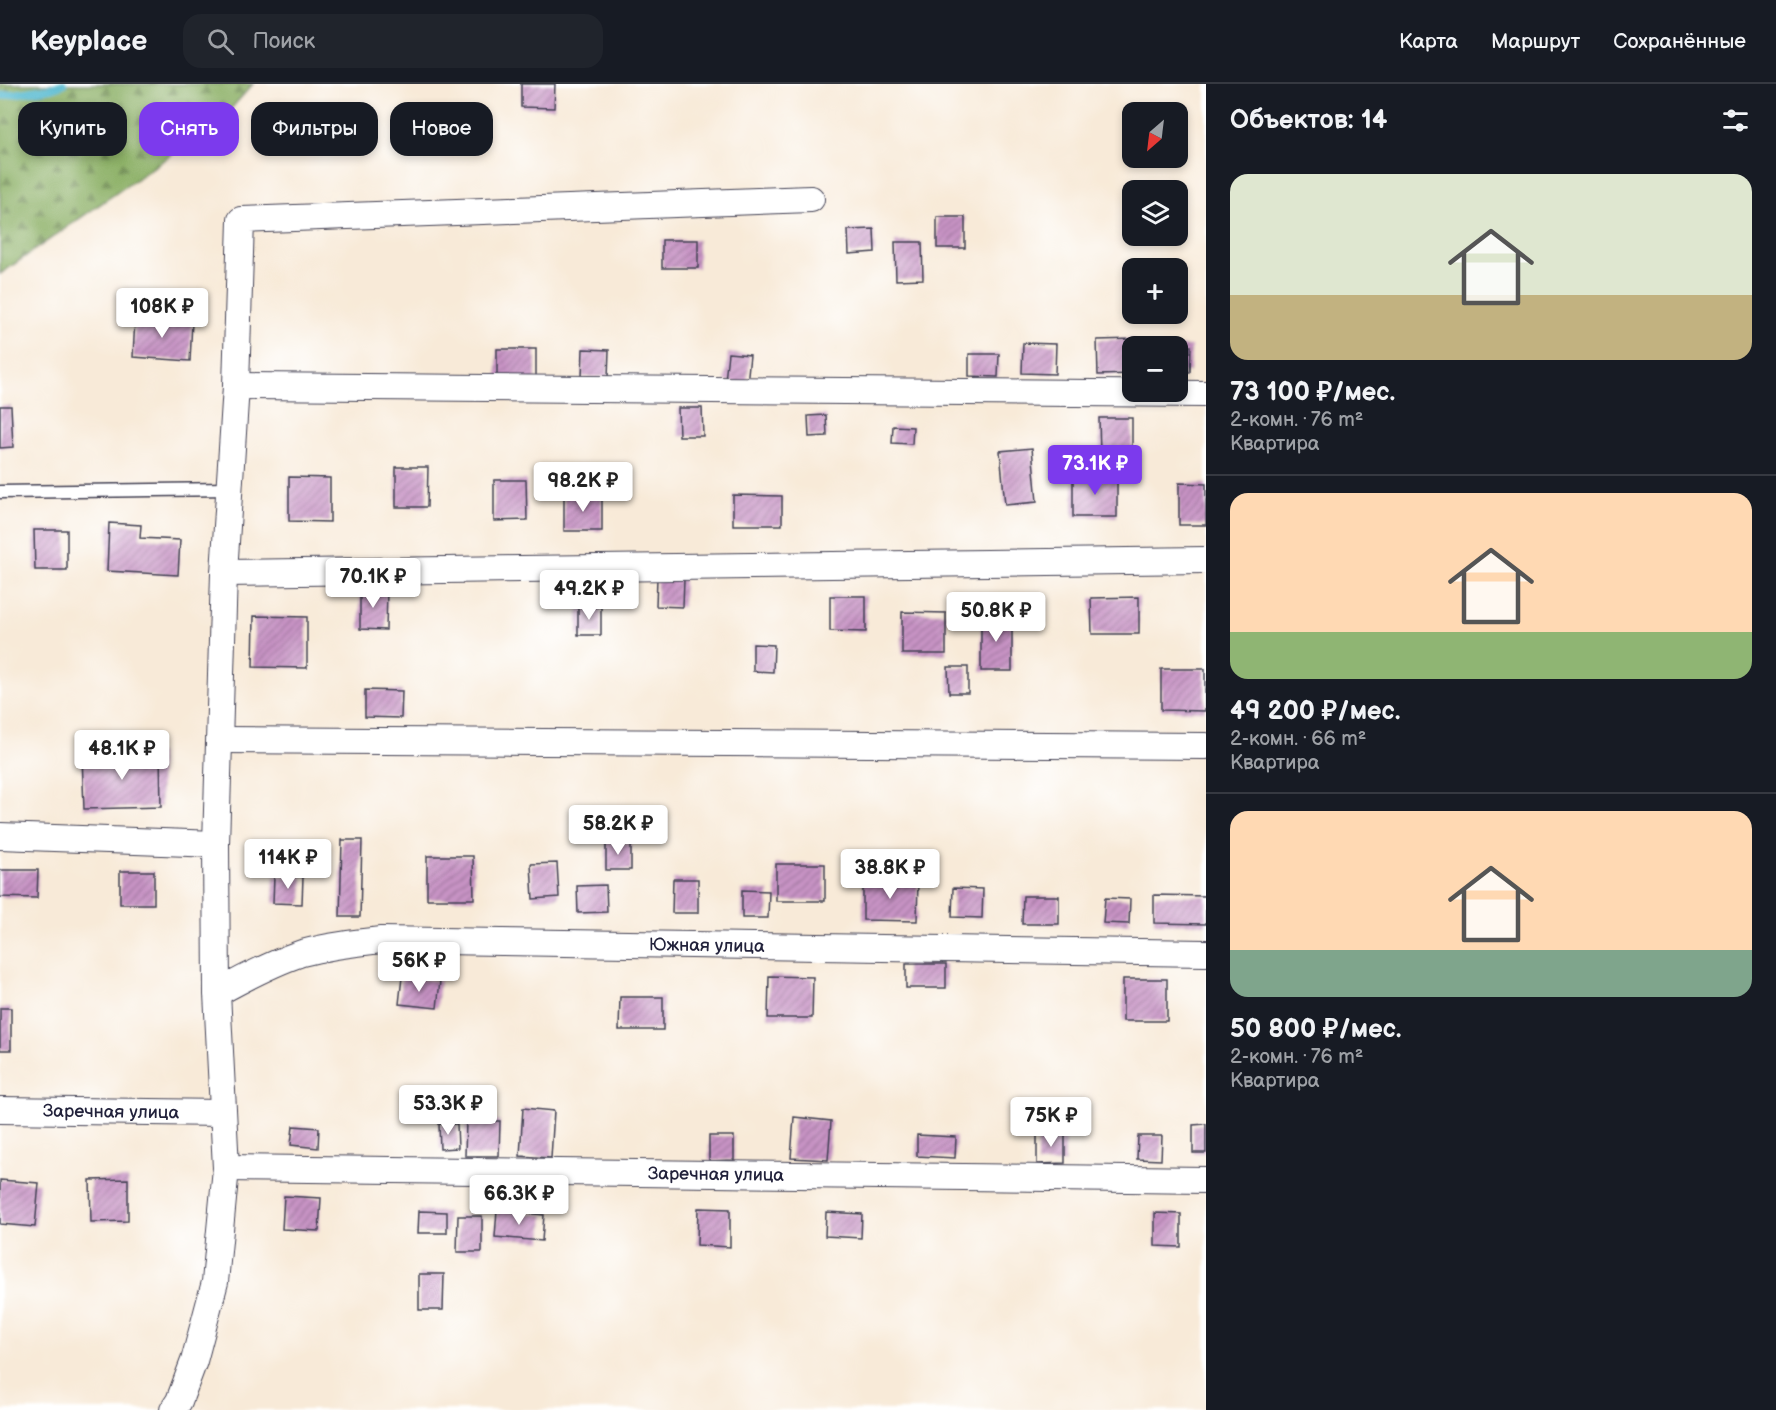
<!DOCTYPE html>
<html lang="ru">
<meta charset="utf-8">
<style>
body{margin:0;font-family:"Balsamiq Sans",sans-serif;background:#20242c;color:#f1f3f6;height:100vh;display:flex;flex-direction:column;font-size:22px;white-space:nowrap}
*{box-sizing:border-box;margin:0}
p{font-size:20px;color:#9ea1a6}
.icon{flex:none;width:33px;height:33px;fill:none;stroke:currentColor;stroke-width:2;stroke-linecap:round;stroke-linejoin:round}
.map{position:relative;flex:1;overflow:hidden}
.side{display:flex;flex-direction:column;background:#171b24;width:570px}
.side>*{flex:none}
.hud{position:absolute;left:18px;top:18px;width:570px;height:54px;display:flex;gap:12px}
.needle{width:39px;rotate:208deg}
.buttons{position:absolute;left:1122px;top:18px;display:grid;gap:12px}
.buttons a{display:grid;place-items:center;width:66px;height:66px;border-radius:12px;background:#171b24;box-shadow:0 3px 9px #0003;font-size:30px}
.price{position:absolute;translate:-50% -51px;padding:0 14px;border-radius:6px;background:#fff;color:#222;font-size:20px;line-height:39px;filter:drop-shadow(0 2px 3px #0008)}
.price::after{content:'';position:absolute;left:50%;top:36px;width:18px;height:14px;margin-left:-9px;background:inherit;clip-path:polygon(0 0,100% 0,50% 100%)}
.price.selected{background:#7c3aed;color:#fff}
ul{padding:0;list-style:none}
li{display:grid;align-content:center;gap:12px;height:318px;padding:0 24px}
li+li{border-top:2px solid #363941}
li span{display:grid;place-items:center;height:186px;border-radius:18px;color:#555}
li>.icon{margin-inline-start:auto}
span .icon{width:108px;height:108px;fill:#fffc;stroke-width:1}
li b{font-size:26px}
h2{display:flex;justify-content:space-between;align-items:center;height:72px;padding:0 24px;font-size:26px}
.pill{padding:0 21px;border-radius:18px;background:#171b24;box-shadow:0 3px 9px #0003;font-size:21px;line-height:54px}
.pill.selected{background:#7c3aed;color:#fff}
header{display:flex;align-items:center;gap:36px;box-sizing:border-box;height:84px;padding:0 30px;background:#171b24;border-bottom:2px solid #363941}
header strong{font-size:28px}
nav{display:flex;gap:33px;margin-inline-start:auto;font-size:21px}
.search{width:420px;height:54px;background:#20242c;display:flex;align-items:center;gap:15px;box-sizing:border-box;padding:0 21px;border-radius:18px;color:#9ea1a6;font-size:22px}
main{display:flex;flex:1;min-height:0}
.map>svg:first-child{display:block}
.forest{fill:url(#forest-firs);stroke:#576950;stroke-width:1.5}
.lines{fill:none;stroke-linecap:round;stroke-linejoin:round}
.stream{stroke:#51b8cf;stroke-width:8}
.building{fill:url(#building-hatch)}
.service-casing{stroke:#424053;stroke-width:15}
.minor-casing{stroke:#424053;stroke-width:28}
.service{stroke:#fff;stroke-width:12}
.minor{stroke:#fff;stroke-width:26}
.labels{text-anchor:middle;stroke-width:5;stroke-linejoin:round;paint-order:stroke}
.street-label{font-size:18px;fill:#22223b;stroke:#fff}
</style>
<header>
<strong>Keyplace</strong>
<div class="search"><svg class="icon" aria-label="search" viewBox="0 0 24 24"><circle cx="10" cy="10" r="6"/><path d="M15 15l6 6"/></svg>Поиск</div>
<nav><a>Карта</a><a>Маршрут</a><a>Сохранённые</a></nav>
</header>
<main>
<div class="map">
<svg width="1206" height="1326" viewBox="0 0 1206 1326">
<defs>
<pattern id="forest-firs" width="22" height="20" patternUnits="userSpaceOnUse" patternTransform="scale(1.5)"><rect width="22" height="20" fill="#8cb066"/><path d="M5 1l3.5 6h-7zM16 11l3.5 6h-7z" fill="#728f55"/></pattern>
<pattern id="building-hatch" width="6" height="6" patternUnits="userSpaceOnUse" patternTransform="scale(1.5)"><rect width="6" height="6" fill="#c793c4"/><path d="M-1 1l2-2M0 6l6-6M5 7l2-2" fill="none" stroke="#a178a0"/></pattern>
</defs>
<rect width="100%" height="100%" fill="#fff"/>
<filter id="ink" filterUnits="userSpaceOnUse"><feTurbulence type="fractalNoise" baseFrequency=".0167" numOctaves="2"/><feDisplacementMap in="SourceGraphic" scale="12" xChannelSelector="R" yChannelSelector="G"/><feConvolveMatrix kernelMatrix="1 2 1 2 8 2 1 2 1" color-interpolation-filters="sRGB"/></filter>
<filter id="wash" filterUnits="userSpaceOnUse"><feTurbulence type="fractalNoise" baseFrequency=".008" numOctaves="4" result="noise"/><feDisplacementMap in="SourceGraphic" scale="24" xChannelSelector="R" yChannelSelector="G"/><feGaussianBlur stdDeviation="1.35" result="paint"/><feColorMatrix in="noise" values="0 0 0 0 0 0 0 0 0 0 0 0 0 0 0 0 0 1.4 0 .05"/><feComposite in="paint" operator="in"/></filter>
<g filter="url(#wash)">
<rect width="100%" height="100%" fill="#f8ead8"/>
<!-- forest -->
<path class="forest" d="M 0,0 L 253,0 L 221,36 L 0,190 Z"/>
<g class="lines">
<!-- stream -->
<path class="stream" d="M 0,12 L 52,4 L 63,0"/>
</g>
<g id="blocks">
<!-- building -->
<path class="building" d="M 521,0 L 555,0 L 554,24 L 521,23 Z
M 937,133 L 965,133 L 965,164 L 937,164 Z
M 874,145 L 875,168 L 849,170 L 848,146 Z
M 662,156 L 698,156 L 698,184 L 662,184 Z
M 895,158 L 922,158 L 923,195 L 896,196 Z
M 135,234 L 192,238 L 190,277 L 133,273 Z
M 1134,255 L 1132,290 L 1098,291 L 1097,256 Z
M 1023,259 L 1056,260 L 1055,290 L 1022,289 Z
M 1178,262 L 1191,262 L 1190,288 L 1178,288 Z
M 497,265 L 536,265 L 536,298 L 497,298 Z
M 583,265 L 609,266 L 608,293 L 582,293 Z
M 728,269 L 750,271 L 747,300 L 725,297 Z
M 969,270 L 999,270 L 998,293 L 969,292 Z
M 0,322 L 11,322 L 13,363 L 0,364 Z
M 678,324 L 702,324 L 703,352 L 679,352 Z
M 826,331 L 827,352 L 809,353 L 808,332 Z
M 1099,334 L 1132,334 L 1132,370 L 1100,370 Z
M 893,342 L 913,343 L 912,360 L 892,359 Z
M 1032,364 L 1037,418 L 1005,421 L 1000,367 Z
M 396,383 L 428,383 L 427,423 L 396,423 Z
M 1073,392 L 1117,392 L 1117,433 L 1073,433 Z
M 289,393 L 330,394 L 330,438 L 289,437 Z
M 494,396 L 526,396 L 527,436 L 494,437 Z
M 1179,399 L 1206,400 L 1206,441 L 1179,441 Z
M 564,411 L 602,411 L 602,447 L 564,447 Z
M 733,411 L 782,412 L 782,441 L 733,441 Z
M 109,439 L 141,441 L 140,454 L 180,456 L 178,491 L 107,487 Z
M 34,446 L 67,446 L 67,486 L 35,486 Z
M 657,494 L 684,495 L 683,523 L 656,522 Z
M 360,505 L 387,505 L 386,546 L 360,545 Z
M 830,512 L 866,512 L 866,548 L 830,547 Z
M 1139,513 L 1139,550 L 1092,550 L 1091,514 Z
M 578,523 L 601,523 L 601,551 L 578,551 Z
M 902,528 L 946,529 L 946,570 L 902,570 Z
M 981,531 L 1012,531 L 1012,587 L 981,587 Z
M 254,532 L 307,533 L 307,584 L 253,583 Z
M 753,560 L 774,561 L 773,588 L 753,587 Z
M 948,583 L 968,583 L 968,609 L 949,609 Z
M 1161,585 L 1205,585 L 1205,627 L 1161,626 Z
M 365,606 L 402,607 L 401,634 L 365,633 Z
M 160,669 L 161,723 L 84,725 L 82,671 Z
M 342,756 L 362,756 L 360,833 L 340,833 Z
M 606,758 L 631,759 L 631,786 L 606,786 Z
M 427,772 L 473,772 L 474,815 L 427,815 Z
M 557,779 L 559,813 L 533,815 L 531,780 Z
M 776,780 L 825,780 L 825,817 L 776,817 Z
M 0,786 L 38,786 L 37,814 L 0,813 Z
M 120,787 L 154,787 L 154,820 L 120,820 Z
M 274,792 L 303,793 L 302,820 L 273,819 Z
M 673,795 L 698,795 L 698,829 L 672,829 Z
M 863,795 L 918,796 L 917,837 L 863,836 Z
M 606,801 L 607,828 L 578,829 L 577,802 Z
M 953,804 L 983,805 L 982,834 L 952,833 Z
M 742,806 L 769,807 L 768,834 L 742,834 Z
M 1154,811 L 1206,812 L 1206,840 L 1154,839 Z
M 1023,812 L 1059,812 L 1059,840 L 1022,840 Z
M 1105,814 L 1130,815 L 1129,840 L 1103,839 Z
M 906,880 L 946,880 L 946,904 L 906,904 Z
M 769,892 L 813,893 L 812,934 L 768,934 Z
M 402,893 L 440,897 L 437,924 L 399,920 Z
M 1123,895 L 1167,895 L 1167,937 L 1123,937 Z
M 620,913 L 663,913 L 663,946 L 619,946 Z
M 0,924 L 11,924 L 11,966 L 0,966 Z
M 523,1024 L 554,1027 L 551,1074 L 520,1072 Z
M 794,1033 L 831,1037 L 828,1076 L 791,1074 Z
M 466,1037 L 500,1037 L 499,1072 L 465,1072 Z
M 439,1040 L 457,1040 L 458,1064 L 440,1065 Z
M 1206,1040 L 1206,1069 L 1193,1069 L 1193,1041 Z
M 293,1042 L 319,1044 L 318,1064 L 291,1061 Z
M 1037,1048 L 1065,1048 L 1065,1079 L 1037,1080 Z
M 917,1051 L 956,1053 L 955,1074 L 917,1072 Z
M 709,1052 L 734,1052 L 734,1076 L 709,1077 Z
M 1138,1052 L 1162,1052 L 1161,1076 L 1137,1075 Z
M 128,1095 L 128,1137 L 91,1138 L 90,1096 Z
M 0,1096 L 39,1099 L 35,1143 L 0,1140 Z
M 284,1112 L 321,1114 L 319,1147 L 282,1145 Z
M 698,1124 L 730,1125 L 730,1163 L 697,1161 Z
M 497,1126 L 544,1131 L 542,1157 L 495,1153 Z
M 419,1127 L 447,1128 L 447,1149 L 418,1149 Z
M 826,1128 L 862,1130 L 861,1154 L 825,1152 Z
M 1155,1129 L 1181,1130 L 1181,1163 L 1155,1162 Z
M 458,1132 L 482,1132 L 482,1168 L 457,1168 Z
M 419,1190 L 444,1190 L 443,1226 L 419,1226 Z"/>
</g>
</g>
<g filter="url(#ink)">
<use href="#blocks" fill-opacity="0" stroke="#424053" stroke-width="1.5"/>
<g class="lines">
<!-- service casing -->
<g class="service-casing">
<path id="service" d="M 0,408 L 230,405"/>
</g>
<!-- minor casing -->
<g class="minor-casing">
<g id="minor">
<path d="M 236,302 L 1206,310"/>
<path d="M 224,489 L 1206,476"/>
<path d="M 220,656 L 1206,662"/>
<path d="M 0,752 L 216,760"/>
<path id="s1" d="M 217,909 C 244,894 272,879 302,869 C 327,862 354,859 381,856 L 1206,869"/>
<path id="s2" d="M 0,1026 L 223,1029"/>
<path id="s3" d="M 226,1084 L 1206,1096"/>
<path d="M 173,1326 L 179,1317 L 194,1277 L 215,1198 L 226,1084 L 217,909 L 216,760 L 224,489 L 236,302 L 241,136 L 811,115"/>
</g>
</g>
<!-- service -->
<use href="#service" class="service"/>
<!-- minor -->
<use href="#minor" class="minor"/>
</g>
</g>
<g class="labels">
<!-- street labels -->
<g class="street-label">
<text dy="6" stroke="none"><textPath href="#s1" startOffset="500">Южная улица</textPath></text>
<text dy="6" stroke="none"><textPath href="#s2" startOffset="111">Заречная улица</textPath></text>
<text dy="6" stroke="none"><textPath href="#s3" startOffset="490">Заречная улица</textPath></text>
</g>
</g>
</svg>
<div class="buttons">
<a><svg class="needle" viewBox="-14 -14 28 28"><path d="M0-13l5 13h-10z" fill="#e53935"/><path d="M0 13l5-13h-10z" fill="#9ea1a6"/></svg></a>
<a><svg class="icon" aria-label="layers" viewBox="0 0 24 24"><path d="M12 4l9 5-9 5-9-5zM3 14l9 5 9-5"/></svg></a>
<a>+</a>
<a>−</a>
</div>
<b class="price" style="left:162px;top:255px">108K ₽</b>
<b class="price selected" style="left:1095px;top:412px">73.1K ₽</b>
<b class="price" style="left:583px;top:429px">98.2K ₽</b>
<b class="price" style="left:373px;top:525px">70.1K ₽</b>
<b class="price" style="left:589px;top:537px">49.2K ₽</b>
<b class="price" style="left:996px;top:559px">50.8K ₽</b>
<b class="price" style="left:122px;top:697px">48.1K ₽</b>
<b class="price" style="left:618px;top:772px">58.2K ₽</b>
<b class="price" style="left:288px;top:806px">114K ₽</b>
<b class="price" style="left:890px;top:816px">38.8K ₽</b>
<b class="price" style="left:419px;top:909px">56K ₽</b>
<b class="price" style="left:448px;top:1052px">53.3K ₽</b>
<b class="price" style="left:1051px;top:1064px">75K ₽</b>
<b class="price" style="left:519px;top:1142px">66.3K ₽</b>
<div class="hud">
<a class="pill">Купить</a>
<a class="pill selected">Снять</a>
<a class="pill">Фильтры</a>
<a class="pill">Новое</a>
</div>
</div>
<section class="side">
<h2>Объектов: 14<svg class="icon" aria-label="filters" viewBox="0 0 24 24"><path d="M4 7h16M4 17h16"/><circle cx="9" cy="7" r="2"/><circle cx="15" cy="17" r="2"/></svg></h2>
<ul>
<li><span style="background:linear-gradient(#dfe7d0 65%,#c2b280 0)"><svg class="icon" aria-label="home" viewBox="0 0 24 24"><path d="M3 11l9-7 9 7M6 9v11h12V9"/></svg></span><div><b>73 100 ₽/мес.</b><p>2-комн. · 76 m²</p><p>Квартира</p></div></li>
<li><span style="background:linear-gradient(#ffd9b3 75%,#8fb573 0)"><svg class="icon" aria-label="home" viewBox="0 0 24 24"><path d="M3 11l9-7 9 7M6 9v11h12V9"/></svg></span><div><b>49 200 ₽/мес.</b><p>2-комн. · 66 m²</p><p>Квартира</p></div></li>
<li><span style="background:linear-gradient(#ffd9b3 75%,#7fa58c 0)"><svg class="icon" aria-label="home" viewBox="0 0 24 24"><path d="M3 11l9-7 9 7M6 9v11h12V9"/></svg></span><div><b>50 800 ₽/мес.</b><p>2-комн. · 76 m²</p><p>Квартира</p></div></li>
</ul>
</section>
</main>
